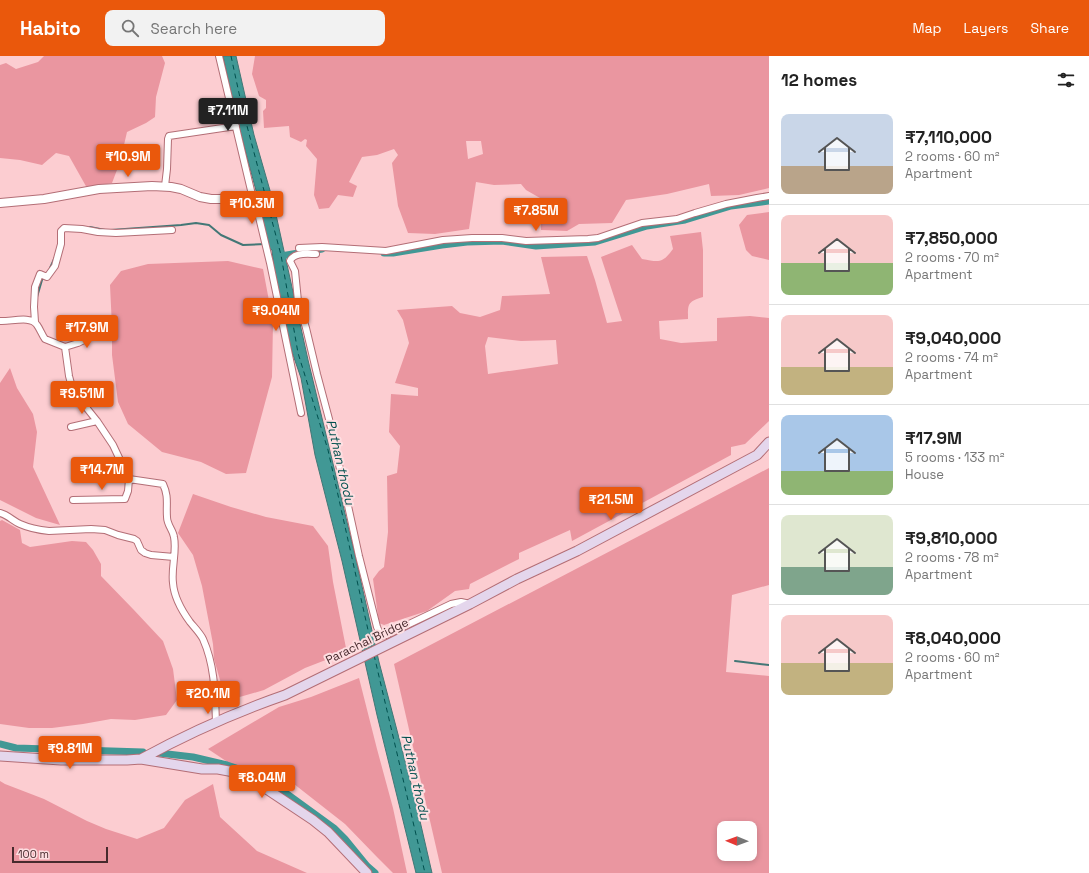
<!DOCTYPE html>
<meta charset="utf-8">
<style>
body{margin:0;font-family:"Space Grotesk",sans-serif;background:#f2f2f2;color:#222;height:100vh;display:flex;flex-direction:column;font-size:15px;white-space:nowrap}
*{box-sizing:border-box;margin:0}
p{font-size:13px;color:#767676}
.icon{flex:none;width:22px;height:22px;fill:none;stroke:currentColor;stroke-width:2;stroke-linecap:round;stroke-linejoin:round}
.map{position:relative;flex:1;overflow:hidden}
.drawer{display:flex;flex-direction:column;background:#fff;width:320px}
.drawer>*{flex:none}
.needle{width:26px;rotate:271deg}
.fabs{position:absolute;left:717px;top:765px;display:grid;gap:8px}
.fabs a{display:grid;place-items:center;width:40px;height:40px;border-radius:8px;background:#fff;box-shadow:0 2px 6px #0003;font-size:20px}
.scale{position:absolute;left:12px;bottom:10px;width:96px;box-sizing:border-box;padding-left:4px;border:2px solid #472a2d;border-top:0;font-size:11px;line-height:14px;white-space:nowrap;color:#472a2d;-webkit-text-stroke:3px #fedee1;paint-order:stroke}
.price{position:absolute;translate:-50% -34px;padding:0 9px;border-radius:4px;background:#ea580c;color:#fff;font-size:13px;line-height:26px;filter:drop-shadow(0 1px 2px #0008)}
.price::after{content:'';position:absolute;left:50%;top:24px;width:12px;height:9px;margin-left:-6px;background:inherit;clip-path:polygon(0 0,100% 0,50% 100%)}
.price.on{background:#222;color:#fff}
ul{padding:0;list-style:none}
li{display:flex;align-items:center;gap:12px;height:100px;padding:0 12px}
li+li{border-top:1px solid #e0e0e0}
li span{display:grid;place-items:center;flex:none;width:112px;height:80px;border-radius:8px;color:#555}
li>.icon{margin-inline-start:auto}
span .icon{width:48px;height:48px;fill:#fffc;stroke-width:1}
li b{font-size:17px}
h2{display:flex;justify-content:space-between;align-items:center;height:48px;padding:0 12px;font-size:17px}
header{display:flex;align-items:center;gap:24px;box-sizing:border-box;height:56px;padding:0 20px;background:#ea580c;color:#fff}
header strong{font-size:19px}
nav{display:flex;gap:22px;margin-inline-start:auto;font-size:14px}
.search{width:280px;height:36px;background:#f2f2f2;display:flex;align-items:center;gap:10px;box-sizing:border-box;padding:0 14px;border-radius:8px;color:#767676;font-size:15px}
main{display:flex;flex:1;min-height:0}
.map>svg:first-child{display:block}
.green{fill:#ea96a0;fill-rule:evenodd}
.water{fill:#419895;stroke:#437776}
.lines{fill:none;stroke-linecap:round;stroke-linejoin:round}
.stream{stroke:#437776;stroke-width:2}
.canal{stroke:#419895;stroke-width:7}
.ferry{stroke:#00504e;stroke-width:1;stroke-dasharray:5 4;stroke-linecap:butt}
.minor-casing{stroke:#b36e76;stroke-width:8}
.tertiary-casing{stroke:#b36e76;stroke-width:10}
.secondary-casing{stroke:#b36e76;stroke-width:11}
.minor{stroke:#fff;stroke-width:6}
.tertiary{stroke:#fff;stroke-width:8}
.secondary{stroke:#e4d6ec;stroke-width:9}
.labels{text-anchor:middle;stroke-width:4;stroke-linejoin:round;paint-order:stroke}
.street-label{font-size:12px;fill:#472a2d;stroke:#fedee1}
.water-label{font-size:13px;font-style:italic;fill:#00504e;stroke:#fedee1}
</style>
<header>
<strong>Habito</strong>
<div class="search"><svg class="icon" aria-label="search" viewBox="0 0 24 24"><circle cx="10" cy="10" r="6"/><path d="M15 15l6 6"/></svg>Search here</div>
<nav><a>Map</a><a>Layers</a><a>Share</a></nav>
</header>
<main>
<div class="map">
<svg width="769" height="817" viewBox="0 0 769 817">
<rect width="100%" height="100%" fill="#fccdd1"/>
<!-- green -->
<path class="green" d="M 44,0 L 162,0 L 165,7 L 156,41 L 155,61 L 146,67 L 127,76 L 120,106 L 112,127 L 87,132 L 69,100 L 56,97 L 42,109 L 20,104 L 0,102 L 0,9 L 6,7 L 16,13 L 38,6 Z
M 255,0 L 769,0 L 769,132 L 739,139 L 711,140 L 709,128 L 667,138 L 626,144 L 612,167 L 579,168 L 567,175 L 541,174 L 540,142 L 526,134 L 521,128 L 494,129 L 476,126 L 469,173 L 435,178 L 408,177 L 398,150 L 392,107 L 398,99 L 394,93 L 377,99 L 362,101 L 349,126 L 357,130 L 353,141 L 338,139 L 329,152 L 319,153 L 314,139 L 317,103 L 306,90 L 307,84 L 305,83 L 301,86 L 290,81 L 289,70 L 264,72 L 263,55 L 266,52 L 266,44 L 259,40 L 252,18 ZM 466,85 L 481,85 L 483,98 L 468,103 Z
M 769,156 L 769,204 L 752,200 L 746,194 L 739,169 L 747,159 Z
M 701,176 L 703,194 L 703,241 C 687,246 688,248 688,263 L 659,265 L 660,283 L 681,287 L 717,285 L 717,262 L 750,260 L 769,262 L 769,365 L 745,388 L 731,391 L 731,399 L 572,485 L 570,474 L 519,497 L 519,503 L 470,528 L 469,533 L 455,535 L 427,555 L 384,569 L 379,567 L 373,523 L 379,515 L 384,511 L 388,476 L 387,420 L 397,417 L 400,390 L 389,376 L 391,338 L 418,340 L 418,332 L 395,327 L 409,287 L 403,264 L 397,254 L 452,250 L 460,257 L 480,261 L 500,254 L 502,240 L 550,238 L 541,201 L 587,200 L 595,224 L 607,267 L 622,265 L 601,201 L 632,189 L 642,203 C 659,206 662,208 673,193 L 670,180 ZM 488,281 L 521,285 L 556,284 L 558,308 L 488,318 L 485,290 Z
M 228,205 L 263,213 L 273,266 L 272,321 L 246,417 L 226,418 L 201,406 L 162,396 L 128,368 L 118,346 L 112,299 L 112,271 L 110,229 L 121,215 L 148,208 Z
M 10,312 L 17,332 L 33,358 L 37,376 L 33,411 L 60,469 L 36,462 L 0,444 L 0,327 Z
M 769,412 L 769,529 L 732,539 L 726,616 L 769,620 L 769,817 L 442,817 L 394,608 ZM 724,772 L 750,772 L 750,798 L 724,798 Z
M 193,438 L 231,451 L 266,461 L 313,470 L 328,490 L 333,526 L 346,592 L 336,600 L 305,612 L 264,634 L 226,645 L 214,603 L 213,588 L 202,530 L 193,499 L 178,477 Z
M 2,464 L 20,474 L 22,487 L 30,491 L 72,485 L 86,486 L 93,494 L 101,508 L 101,520 L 133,553 L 163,585 L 173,613 L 177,644 L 166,659 L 135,664 L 111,663 L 83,668 L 52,672 L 29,672 L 0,668 L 0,465 Z
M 359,622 L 377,693 L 393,752 L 407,817 L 393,817 L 377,801 L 345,768 L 294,728 L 244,717 L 208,693 L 279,651 L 311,641 Z
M 0,725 L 5,728 L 44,743 L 87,765 L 106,773 L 137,783 L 164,772 L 185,744 L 213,728 L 220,761 L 257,795 L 307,817 L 0,817 Z"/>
<!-- water -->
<path class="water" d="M 223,0 L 236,0 L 254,79 L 273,145 L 308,304 L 355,499 L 379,606 L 414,739 L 432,817 L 416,817 L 377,659 L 342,505 L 315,399 L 301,322 L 291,293 L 274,214 L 272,194 L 266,190 L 258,142 L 236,60 Z"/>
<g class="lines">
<!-- stream -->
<path class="stream" d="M 90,171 L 105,174
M 111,174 L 181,169 L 196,167 L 209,169 L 221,179 L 243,189 L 265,188
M 50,212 L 55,201
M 37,241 L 42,224 L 44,221
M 735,605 L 769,609"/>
<!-- canal -->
<path class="canal" d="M 384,197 L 393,197 L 442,189 L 467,186 L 502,185 L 536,190 L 595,186 L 647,170 L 685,164 L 731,150 L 769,145
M 281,200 L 322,193
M 0,688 L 16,692 L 143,696
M 159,697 L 193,701 L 227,709 L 259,720 L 279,732 L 334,772 L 345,783 L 367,810 L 375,817"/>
<!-- ferry -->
<path class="ferry" d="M 231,0 L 242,51 L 281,199 L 298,297 L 328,394 L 372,592
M 374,599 L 425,817"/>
<!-- minor casing -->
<g class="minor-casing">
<path id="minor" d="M 219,0 L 254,147 L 258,157 L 270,207 L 301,357
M 165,130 L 167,113 L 168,83 L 169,80 L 236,70
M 299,192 L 322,191 L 386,195 L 443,184 L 472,182 L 502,182 L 526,185 L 588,183 L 598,182 L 642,167 L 677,163 L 695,157 L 726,148 L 757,142 L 769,140
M 316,198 C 307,198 294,196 290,205 L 295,215 L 298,245 L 306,272 L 317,318 L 329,363 L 359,500 L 377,571 L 381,580 L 386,579 L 451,548 L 461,546 L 470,548
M 0,265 C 10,266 31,259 37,269 C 40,273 42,279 45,283 L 65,291 L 69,320 L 73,335 L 97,365 L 113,389 L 129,423 L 163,428 C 169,441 166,448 167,461 C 167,469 173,474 174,481 C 177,496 171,512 173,527 C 174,541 182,555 190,566 C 194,571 200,577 203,583 C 215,610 215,638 216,667
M 35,266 L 34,251 L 35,231 L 40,218 L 47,221 L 55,210 L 61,188 L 61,175 L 64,172 L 82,173 L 98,176 L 116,177 L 172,174
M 65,291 L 78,287 L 102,275
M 71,371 L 97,365
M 73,444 L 125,443 L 128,435 L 129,423
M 0,457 C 8,459 13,465 20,468 C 29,472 39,474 49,475 L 91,473 L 105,474 L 118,479 L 134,483 L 137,485 L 141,494 L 145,497 L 151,499 L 174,501"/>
</g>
<!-- tertiary casing -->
<g class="tertiary-casing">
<path id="tertiary" d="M 0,147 L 44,143 L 99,133 L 152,130 L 171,131 L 181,133 L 200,141 L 211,143 L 228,143 L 254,147"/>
</g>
<!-- secondary casing -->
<g class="secondary-casing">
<path id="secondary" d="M 0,700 L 61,704 L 127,704 L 141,703 L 202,713 L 218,713 L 234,716 L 256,726 L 313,764 L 328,776 L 367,817
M 141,703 C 187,678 236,656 285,639 L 470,548 L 517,523 L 577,495 L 757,399 L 769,386"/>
</g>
<!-- minor -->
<use href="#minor" class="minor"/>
<!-- tertiary -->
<use href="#tertiary" class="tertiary"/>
<!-- secondary -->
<use href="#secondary" class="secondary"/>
</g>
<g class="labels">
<!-- street labels -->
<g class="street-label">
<text transform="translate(367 585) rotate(-26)" y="4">Parachal Bridge</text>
</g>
<!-- water labels -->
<g class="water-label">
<text transform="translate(341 406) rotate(77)" y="5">Puthan thodu</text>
<text transform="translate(416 721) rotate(77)" y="5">Puthan thodu</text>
</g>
</g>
</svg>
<div class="fabs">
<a><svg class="needle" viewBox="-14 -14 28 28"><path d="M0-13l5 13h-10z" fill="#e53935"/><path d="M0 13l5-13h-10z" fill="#767676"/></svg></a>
</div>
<div class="scale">100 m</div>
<b class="price on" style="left:228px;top:76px">₹7.11M</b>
<b class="price" style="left:128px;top:122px">₹10.9M</b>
<b class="price" style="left:252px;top:169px">₹10.3M</b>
<b class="price" style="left:536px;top:176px">₹7.85M</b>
<b class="price" style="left:276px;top:276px">₹9.04M</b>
<b class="price" style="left:87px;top:293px">₹17.9M</b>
<b class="price" style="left:82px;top:359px">₹9.51M</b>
<b class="price" style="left:102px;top:435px">₹14.7M</b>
<b class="price" style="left:611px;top:465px">₹21.5M</b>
<b class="price" style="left:208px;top:659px">₹20.1M</b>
<b class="price" style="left:70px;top:714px">₹9.81M</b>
<b class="price" style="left:262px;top:743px">₹8.04M</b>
</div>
<section class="drawer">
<h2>12 homes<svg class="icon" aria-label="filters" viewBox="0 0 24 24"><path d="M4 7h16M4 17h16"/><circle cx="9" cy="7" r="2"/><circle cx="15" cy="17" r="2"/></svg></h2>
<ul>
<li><span style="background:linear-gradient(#c9d6e8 65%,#b9a48a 0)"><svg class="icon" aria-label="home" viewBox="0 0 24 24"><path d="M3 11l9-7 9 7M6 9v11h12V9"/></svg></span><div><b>₹7,110,000</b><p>2 rooms · 60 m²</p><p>Apartment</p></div></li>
<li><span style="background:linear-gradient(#f6c9c9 60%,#8fb573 0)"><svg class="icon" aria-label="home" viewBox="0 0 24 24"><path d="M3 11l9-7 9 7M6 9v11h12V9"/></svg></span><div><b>₹7,850,000</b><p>2 rooms · 70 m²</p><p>Apartment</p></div></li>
<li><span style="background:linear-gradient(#f6c9c9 65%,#c2b280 0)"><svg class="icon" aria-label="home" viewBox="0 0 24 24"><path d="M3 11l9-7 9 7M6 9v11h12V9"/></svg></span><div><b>₹9,040,000</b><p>2 rooms · 74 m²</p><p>Apartment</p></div></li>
<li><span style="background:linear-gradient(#a9c7e8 70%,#8fb573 0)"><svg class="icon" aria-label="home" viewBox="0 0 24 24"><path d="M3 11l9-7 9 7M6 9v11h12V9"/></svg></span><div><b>₹17.9M</b><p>5 rooms · 133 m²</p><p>House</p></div></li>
<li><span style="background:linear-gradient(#dfe7d0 65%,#7fa58c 0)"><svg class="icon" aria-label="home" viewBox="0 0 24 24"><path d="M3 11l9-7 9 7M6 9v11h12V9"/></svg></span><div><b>₹9,810,000</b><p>2 rooms · 78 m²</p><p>Apartment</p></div></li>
<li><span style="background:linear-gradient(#f6c9c9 60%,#c2b280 0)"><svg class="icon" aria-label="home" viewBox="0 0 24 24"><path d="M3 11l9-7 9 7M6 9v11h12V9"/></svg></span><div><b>₹8,040,000</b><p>2 rooms · 60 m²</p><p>Apartment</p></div></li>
</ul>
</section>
</main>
